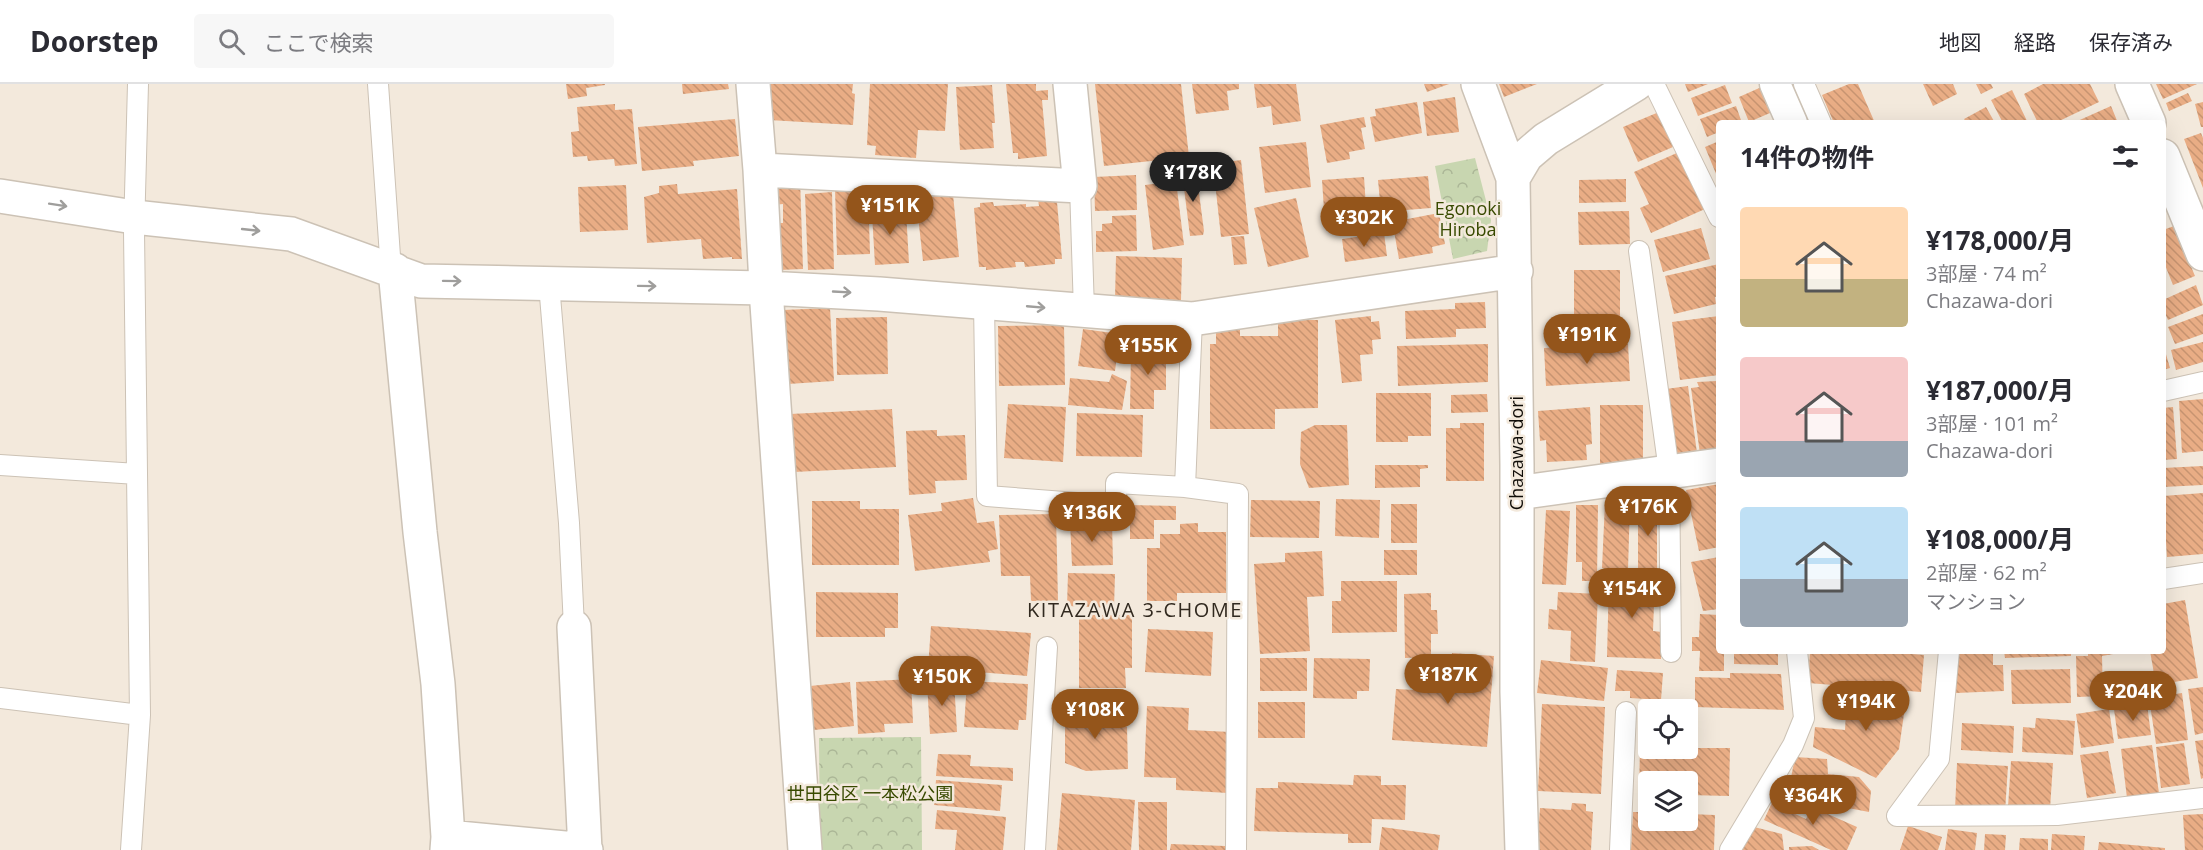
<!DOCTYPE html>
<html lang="ja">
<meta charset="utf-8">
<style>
body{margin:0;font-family:"Open Sans","Noto Sans JP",sans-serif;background:#f7f7f7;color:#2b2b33;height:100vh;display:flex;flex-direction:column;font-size:22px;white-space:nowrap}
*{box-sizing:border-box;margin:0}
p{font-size:20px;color:#7c7c81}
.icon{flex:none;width:33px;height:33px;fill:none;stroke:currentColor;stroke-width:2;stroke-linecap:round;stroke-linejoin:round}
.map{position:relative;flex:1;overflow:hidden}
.sheet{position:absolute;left:1716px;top:36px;width:450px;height:534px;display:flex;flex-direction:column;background:#fff;border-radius:6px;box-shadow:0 6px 24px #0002}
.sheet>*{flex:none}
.buttons{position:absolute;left:1638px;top:615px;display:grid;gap:12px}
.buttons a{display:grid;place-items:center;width:60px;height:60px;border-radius:6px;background:#fff;box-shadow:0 6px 24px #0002;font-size:30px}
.price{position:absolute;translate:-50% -51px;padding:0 14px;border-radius:21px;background:#94551b;color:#fff;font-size:20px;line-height:39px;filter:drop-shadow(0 2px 3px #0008)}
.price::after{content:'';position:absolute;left:50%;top:36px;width:18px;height:14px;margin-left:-9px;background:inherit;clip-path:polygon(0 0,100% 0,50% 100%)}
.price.selected{background:#222;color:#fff}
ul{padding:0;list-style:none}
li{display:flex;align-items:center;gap:18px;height:150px;padding:0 24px}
li span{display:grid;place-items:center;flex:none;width:168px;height:120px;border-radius:6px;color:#555}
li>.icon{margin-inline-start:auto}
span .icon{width:72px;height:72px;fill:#fffc;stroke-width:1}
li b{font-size:26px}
h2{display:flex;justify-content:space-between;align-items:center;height:72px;padding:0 24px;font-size:26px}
header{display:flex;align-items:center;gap:36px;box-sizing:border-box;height:84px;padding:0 30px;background:#fff;border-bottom:2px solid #e1e1e2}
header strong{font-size:28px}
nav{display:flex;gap:33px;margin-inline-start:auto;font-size:21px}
.search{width:420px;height:54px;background:#f7f7f7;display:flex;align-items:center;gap:15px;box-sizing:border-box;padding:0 21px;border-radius:6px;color:#7c7c81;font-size:22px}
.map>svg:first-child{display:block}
.park{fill:url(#park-crowns)}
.building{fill:url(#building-back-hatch)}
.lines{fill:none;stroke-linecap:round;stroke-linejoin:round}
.service-casing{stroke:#ccc2b5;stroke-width:22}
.pedestrian-casing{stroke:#ccc2b5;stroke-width:33}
.minor-casing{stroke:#ccc2b5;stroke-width:36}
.service{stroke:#fff;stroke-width:20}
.pedestrian{stroke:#fff;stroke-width:30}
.minor{stroke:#fff;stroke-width:33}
.oneway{stroke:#9f9e9c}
.labels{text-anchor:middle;stroke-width:5;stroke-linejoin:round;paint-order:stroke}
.park-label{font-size:18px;fill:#384a00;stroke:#f3e9dc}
.street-label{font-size:18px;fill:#0f0c07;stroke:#f3e9dc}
.neighbourhood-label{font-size:20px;letter-spacing:1.5px;fill:#31291f;stroke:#f3e9dc}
</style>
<header>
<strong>Doorstep</strong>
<div class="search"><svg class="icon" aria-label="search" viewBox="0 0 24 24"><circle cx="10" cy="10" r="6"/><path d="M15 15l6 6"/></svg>ここで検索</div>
<nav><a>地図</a><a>経路</a><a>保存済み</a></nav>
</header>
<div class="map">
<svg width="2203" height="766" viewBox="0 0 2203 766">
<defs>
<pattern id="park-crowns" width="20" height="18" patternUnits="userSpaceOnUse" patternTransform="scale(1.5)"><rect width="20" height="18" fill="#c8d6b0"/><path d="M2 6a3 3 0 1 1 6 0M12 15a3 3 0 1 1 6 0" fill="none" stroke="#abb696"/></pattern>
<pattern id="building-back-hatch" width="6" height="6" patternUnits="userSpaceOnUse" patternTransform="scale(1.5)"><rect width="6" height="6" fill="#e9ad85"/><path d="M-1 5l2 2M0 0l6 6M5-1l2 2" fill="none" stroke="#c79471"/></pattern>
</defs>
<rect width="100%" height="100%" fill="#f3e9dc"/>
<!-- park -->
<path class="park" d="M 1475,74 L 1491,136 L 1487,167 L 1453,175 L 1435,82 Z
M 921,653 L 922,766 L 820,766 L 819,654 Z"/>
<!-- building -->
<path class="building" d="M 566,0 L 605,0 L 605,1 L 586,4 L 587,12 L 568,15 Z
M 682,0 L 728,0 L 729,5 L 683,10 Z
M 766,0 L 853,0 L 852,9 L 855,10 L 853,41 L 769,36 Z
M 870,0 L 948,0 L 945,47 L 918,46 L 916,74 L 875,71 L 876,62 L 867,61 Z
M 1006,0 L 1036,0 L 1036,7 L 1048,6 L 1048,16 L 1042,16 L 1047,72 L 1018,75 L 1018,69 L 1013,69 Z
M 1095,0 L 1181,0 L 1189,73 L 1104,82 Z
M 1192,0 L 1239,0 L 1239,5 L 1227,7 L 1229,26 L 1196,30 Z
M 1254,0 L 1296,0 L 1301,37 L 1273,41 L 1271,22 L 1257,24 Z
M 1424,0 L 1449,0 L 1427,8 Z
M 1499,0 L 1537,0 L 1504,13 Z
M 1685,0 L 1708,0 L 1688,8 Z
M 1849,0 L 1858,0 L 1875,39 L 1834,39 L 1822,11 Z
M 1923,0 L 1953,0 L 1957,10 L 1933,22 Z
M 1976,0 L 1991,0 L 1993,4 L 1981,10 Z
M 2043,0 L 2090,0 L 2099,18 L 2055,39 L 2038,39 L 2024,10 Z
M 2156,0 L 2197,0 L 2163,15 Z
M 992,1 L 995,39 L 992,39 L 994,64 L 960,66 L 956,3 Z
M 1725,1 L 1732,19 L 1698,32 L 1691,14 Z
M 1766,1 L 1777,26 L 1749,38 L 1739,13 Z
M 2012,6 L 2028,39 L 2003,39 L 1991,16 Z
M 2188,9 L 2192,17 L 2169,27 L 2166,19 Z
M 1455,13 L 1459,48 L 1427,52 L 1423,18 Z
M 1417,18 L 1422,49 L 1375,58 L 1370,33 L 1376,32 L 1375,25 Z
M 2203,18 L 2203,43 L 2201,43 L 2195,20 Z
M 615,20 L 615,26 L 632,25 L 637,80 L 615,82 L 614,75 L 588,77 L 587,72 L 573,73 L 571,48 L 579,47 L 577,23 Z
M 1736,22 L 1742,39 L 1719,39 L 1719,48 L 1707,53 L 1700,35 Z
M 2111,22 L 2118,39 L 2073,39 Z
M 1986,23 L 1995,39 L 1967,39 L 1964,35 Z
M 1659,28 L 1673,63 L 1638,78 L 1623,43 Z
M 1364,33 L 1366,43 L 1361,44 L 1365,65 L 1349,68 L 1350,75 L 1327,79 L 1320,41 Z
M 735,35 L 739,72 L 693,77 L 694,82 L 642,87 L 638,43 Z
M 2201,49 L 2203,54 L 2203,104 L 2184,55 Z
M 1719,57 L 1719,97 L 1705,63 Z
M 1306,58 L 1311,103 L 1265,109 L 1259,63 Z
M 1679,68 L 1705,125 L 1651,149 L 1640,124 L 1649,120 L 1634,88 Z
M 1241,76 L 1249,150 L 1221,153 L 1213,80 Z
M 1196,86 L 1204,147 L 1203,151 L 1190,152 L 1182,88 Z
M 1136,91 L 1137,126 L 1095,127 L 1094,93 Z
M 1428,92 L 1431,124 L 1381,128 L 1378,96 Z
M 1364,93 L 1367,138 L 1325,141 L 1322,96 Z
M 800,94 L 803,185 L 779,186 L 777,139 L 783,139 L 783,120 L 773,121 L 772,95 Z
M 1626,95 L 1626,118 L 1579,119 L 1579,96 Z
M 1176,97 L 1184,161 L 1153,166 L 1145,101 Z
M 677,100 L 678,110 L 737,105 L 742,175 L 732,175 L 732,173 L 703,175 L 701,155 L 647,159 L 644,113 L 659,109 L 659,102 Z
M 626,101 L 628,146 L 580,148 L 578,103 Z
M 835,105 L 868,105 L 870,170 L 837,171 Z
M 832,108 L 834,185 L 808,186 L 805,110 Z
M 953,110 L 959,173 L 923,177 L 916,114 Z
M 1054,114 L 1054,118 L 1057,118 L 1062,175 L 1055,175 L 1055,180 L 1025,183 L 1024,178 L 1015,178 L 1016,183 L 986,186 L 986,183 L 979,183 L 974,124 L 980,123 L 980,119 L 993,118 L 994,122 L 1026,120 L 1026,123 L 1039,122 L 1038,115 Z
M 1296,114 L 1309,173 L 1268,183 L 1254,124 Z
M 876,121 L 895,121 L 896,128 L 906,127 L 909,179 L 875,181 L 872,130 L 876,130 Z
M 1629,127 L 1630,160 L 1579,161 L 1578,128 Z
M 1439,129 L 1445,160 L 1432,163 L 1433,169 L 1399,175 L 1394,147 L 1398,146 L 1397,137 Z
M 1136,131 L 1137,167 L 1096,168 L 1096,147 L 1102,147 L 1102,140 L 1112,139 L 1112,132 Z
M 2174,142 L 2195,192 L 2173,201 L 2165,181 L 2163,182 L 2163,146 Z
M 1701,144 L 1710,175 L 1663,188 L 1654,156 Z
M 1384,149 L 1387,172 L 1345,178 L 1342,155 Z
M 1244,152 L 1247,180 L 1234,181 L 1231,153 Z
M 1116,172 L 1182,174 L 1181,216 L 1115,215 Z
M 1719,180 L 1719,212 L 1715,213 L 1716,220 L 1674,230 L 1665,192 Z
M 1574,186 L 1620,186 L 1620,244 L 1574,243 Z
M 2196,201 L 2203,221 L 2168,236 L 2163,225 L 2163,216 Z
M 1485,218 L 1486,244 L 1456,245 L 1456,253 L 1406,255 L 1405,227 L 1455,225 L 1455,219 Z
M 830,224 L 834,297 L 788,300 L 783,226 Z
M 2203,230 L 2203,250 L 2175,260 L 2168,243 Z
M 1371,232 L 1371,238 L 1379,237 L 1381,255 L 1372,256 L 1373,270 L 1360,271 L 1362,297 L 1342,299 L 1335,236 Z
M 1719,232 L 1719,291 L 1680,296 L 1672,238 Z
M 887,233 L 888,290 L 837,291 L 836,234 Z
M 1278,236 L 1318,236 L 1318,324 L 1275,325 L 1275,345 L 1210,345 L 1210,260 L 1216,260 L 1216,242 L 1240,242 L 1240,252 L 1278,252 Z
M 1064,241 L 1065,301 L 999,302 L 998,242 Z
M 1083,245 L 1120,250 L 1115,287 L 1078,282 Z
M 2203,258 L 2203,278 L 2176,286 L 2171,266 Z
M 1146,259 L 1166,259 L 1166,306 L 1154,306 L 1154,325 L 1130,325 L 1131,269 L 1146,269 Z
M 1488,260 L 1488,298 L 1398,302 L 1397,262 Z
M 1628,260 L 1630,297 L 1546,302 L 1544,264 Z
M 2163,260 L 2170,284 L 2163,286 Z
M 1112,290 L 1127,297 L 1122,326 L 1068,321 L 1070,294 L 1109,298 Z
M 1717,297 L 1719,367 L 1700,370 L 1691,304 L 1699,303 L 1697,298 Z
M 1688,302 L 1697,369 L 1674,371 L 1666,305 Z
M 1376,309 L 1431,309 L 1431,352 L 1408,352 L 1408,358 L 1376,358 Z
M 1487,310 L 1488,328 L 1451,329 L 1451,311 Z
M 2203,315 L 2203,367 L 2182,369 L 2179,317 Z
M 1008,320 L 1066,323 L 1063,378 L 1004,374 Z
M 1600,321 L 1643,321 L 1643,381 L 1600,381 Z
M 1590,323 L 1592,360 L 1586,361 L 1587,376 L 1547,378 L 1546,356 L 1540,357 L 1538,327 Z
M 2173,323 L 2177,375 L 2163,376 L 2163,324 Z
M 892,325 L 896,383 L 794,388 L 790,330 Z
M 1077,329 L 1143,331 L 1142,373 L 1076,372 Z
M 1460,339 L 1484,339 L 1484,397 L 1446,397 L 1446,344 L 1460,344 Z
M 1315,341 L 1347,341 L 1349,401 L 1309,404 L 1300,380 L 1301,348 Z
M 937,346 L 937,352 L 965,351 L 967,396 L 935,397 L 936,409 L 909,411 L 906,347 Z
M 1375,381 L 1428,381 L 1428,384 L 1420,385 L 1420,403 L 1375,404 Z
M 2203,382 L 2203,401 L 2163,403 L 2163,384 Z
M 1719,400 L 1719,463 L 1699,467 L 1686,406 Z
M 2203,409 L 2203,470 L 2167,473 L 2163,412 Z
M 973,414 L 977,439 L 994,437 L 998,465 L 988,467 L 990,478 L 915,487 L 908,431 L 942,427 L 941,419 Z
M 1336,415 L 1380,416 L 1379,454 L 1335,452 Z
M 1251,416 L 1320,417 L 1319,454 L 1250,453 Z
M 812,417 L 860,417 L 860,425 L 899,425 L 899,481 L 812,481 Z
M 1605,418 L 1630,419 L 1628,486 L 1602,484 Z
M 1638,419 L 1657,419 L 1657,487 L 1638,487 Z
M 1391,420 L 1417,420 L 1417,459 L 1391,459 Z
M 1130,421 L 1176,422 L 1176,436 L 1154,436 L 1154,455 L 1130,455 Z
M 1576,421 L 1598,421 L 1597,497 L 1582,497 L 1582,478 L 1576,478 Z
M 1546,426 L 1570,427 L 1566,501 L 1542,500 Z
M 1056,430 L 1058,517 L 1031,517 L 1030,492 L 1001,492 L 999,431 Z
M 1070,437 L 1112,437 L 1113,481 L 1072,482 Z
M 1198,439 L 1198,448 L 1226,448 L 1226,509 L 1177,509 L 1177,517 L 1147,517 L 1147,464 L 1160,464 L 1160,450 L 1180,450 L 1180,440 Z
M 1384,466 L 1417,466 L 1417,491 L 1384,491 Z
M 1322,467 L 1324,512 L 1307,513 L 1310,567 L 1260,570 L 1254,480 L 1285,478 L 1285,469 Z
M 1719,473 L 1719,525 L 1703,527 L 1691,478 Z
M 1068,489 L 1115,490 L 1114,524 L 1067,522 Z
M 1609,493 L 1655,494 L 1653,547 L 1662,548 L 1661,575 L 1607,573 Z
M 1341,497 L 1397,497 L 1397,548 L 1332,549 L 1332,517 L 1341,517 Z
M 816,508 L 898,509 L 898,544 L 885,544 L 885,553 L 816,553 Z
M 1558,508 L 1598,510 L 1595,578 L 1570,577 L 1571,547 L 1548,545 L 1549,525 L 1557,526 Z
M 1431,509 L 1431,526 L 1437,526 L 1438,550 L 1431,550 L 1431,573 L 1405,574 L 1404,510 Z
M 2185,516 L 2198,594 L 2156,601 L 2150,567 L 2163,567 L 2163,520 Z
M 1700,530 L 1719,531 L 1719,567 L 1724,567 L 1724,587 L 1699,587 L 1700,567 L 1692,567 L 1692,553 L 1699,553 Z
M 1079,531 L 1132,531 L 1132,584 L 1125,584 L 1126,604 L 1079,604 Z
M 931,542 L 1031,549 L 1027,592 L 928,584 Z
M 1148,545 L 1213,548 L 1211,592 L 1145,588 Z
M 1734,567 L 1778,567 L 1778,581 L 1734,580 Z
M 1810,567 L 1876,567 L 1924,571 L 1921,608 L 1808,599 Z
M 1956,567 L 1993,567 L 1993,581 L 2003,581 L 2004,607 L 1956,609 Z
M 2004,567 L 2071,567 L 2071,572 L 2005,574 Z
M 2088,567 L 2130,567 L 2102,572 L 2103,612 L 2077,613 L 2076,572 L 2088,572 Z
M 1452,569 L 1494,572 L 1487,663 L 1392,656 L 1396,605 L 1415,606 L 1416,592 L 1435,594 L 1436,582 L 1451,584 Z
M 1260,574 L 1307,574 L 1307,607 L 1260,607 Z
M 1314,574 L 1370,575 L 1369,607 L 1357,607 L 1357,615 L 1313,614 Z
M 1541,576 L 1608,584 L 1604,617 L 1537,609 Z
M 2070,585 L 2071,619 L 2012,620 L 2011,586 Z
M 1617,586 L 1663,589 L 1661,616 L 1630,614 L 1630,607 L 1615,607 Z
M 1730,589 L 1781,590 L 1784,626 L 1695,623 L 1695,593 L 1730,594 Z
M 911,595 L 913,639 L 884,640 L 885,648 L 858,650 L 856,598 Z
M 954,596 L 957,648 L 930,650 L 927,598 Z
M 967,597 L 1028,600 L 1026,636 L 1019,636 L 1018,646 L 964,643 Z
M 850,598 L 854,642 L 814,646 L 810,602 Z
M 2203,603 L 2203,649 L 2195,651 L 2188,605 Z
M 1847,609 L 1907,609 L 1899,665 L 1876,694 L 1813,663 L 1815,643 L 1845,646 Z
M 2182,609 L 2188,656 L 2156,660 L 2149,614 Z
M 1258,618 L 1305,618 L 1305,654 L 1258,654 Z
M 1542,620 L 1605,623 L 1601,710 L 1538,707 Z
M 2147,620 L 2151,651 L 2118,655 L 2114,625 Z
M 1147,622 L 1189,624 L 1188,646 L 1231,648 L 1228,709 L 1176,706 L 1176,694 L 1144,693 Z
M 1078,623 L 1116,623 L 1116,643 L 1127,643 L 1128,685 L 1086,687 L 1065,679 L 1065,633 Z
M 2109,625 L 2114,659 L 2081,664 L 2076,630 Z
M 2036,634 L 2075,637 L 2073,671 L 2022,668 L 2023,643 L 2035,644 Z
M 1962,639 L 2014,642 L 2013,669 L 1961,666 Z
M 2203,656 L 2203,694 L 2201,695 L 2195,657 Z
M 2184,659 L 2190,700 L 2161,704 L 2156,663 Z
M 2152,661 L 2159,709 L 2127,714 L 2121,665 Z
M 1640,662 L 1648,662 L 1648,664 L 1730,664 L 1729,712 L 1688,711 L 1688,698 L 1648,698 L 1648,710 L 1639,710 Z
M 2108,667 L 2116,709 L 2087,714 L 2080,671 Z
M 938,670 L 971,671 L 970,682 L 1013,684 L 1013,697 L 936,692 Z
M 1795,673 L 1827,675 L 1828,690 L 1859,693 L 1871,707 L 1869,728 L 1848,724 L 1789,704 Z
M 2011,677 L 2053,679 L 2050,725 L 2008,723 Z
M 1957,679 L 2008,682 L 2005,728 L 1955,726 Z
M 1354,691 L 1381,692 L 1381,701 L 1406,701 L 1405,736 L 1372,735 L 1371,759 L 1348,759 L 1348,750 L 1254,747 L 1256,704 L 1278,704 L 1278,698 L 1353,701 Z
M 936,696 L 1002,701 L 1000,727 L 934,721 Z
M 1062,709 L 1135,716 L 1131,766 L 1057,766 Z
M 1775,712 L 1785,717 L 1782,724 L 1806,735 L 1812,723 L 1857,743 L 1847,766 L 1831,766 L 1764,736 Z
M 1138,718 L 1167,718 L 1167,766 L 1139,766 Z
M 1572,719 L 1586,720 L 1586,727 L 1593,728 L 1591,766 L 1537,766 L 1540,724 L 1571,726 Z
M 937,726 L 1006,733 L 1003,766 L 955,766 L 957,746 L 935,745 Z
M 1633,728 L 1648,728 L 1648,736 L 1688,736 L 1688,730 L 1715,731 L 1714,766 L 1631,766 Z
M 2203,730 L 2203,766 L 2185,766 L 2183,731 Z
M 1908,742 L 1942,753 L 1938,766 L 1900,766 Z
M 1382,743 L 1440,751 L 1438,766 L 1379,766 Z
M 1754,743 L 1782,750 L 1784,766 L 1741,766 Z
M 1948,745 L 1977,749 L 1975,766 L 1945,766 Z
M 1985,750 L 2006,751 L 2005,766 L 1984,766 Z
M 2052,750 L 2085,752 L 2084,766 L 2051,766 Z
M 2020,754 L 2048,755 L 2048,766 L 2019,766 Z
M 2099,758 L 2165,764 L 2165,766 L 2098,766 Z
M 1171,760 L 1225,762 L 1225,766 L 1170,766 Z
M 1812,762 L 1819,766 L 1789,766 L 1789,763 Z"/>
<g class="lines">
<!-- service casing -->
<g class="service-casing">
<path id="service" d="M 378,0 L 390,172 L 395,186
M 1654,0 L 1719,133
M 1804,0 L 1821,39
M 1080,102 L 1084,227
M 1639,167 L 1669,387 L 1671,568
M 549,200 L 569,439 L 574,543
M 984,219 L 987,412 L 1116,422 L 1116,399 L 1185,403 L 1238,410 L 1236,766
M 2163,307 L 2203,298
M 0,381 L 137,390
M 1185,403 L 1192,235
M 2163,495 L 2203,489
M 0,614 L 140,631
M 1897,732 L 2057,731 L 2203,714
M 1897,732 L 1939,675 L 1949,567
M 131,766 L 140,631 L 134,147 L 138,0
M 1035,766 L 1047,563
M 1620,766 L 1626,628
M 1730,766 L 1793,661 L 1804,634 L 1797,567"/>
</g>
<!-- pedestrian casing -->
<g class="pedestrian-casing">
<path id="pedestrian" d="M 1775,0 L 1792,39"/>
</g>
<!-- minor casing -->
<g class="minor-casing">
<path id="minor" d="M 753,0 L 760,86 L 767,220 L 805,766
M 1478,0 L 1513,94
M 2132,0 L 2149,39
M 2163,72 L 2203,170
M 760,86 L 1080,102 L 1070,0
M 0,112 L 134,133 L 291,150 L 421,197 L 766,204 L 879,210 L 1192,235 L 1516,187
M 395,186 L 420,448 L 438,600 L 448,753 L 447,766
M 1517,409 L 1719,381
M 574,543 L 585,766
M 448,753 L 586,766
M 1522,766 L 1517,608 L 1517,381 L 1513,94 L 1526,72 L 1546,55 L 1636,0"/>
</g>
<!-- service -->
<use href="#service" class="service"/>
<!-- pedestrian -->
<use href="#pedestrian" class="pedestrian"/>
<!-- minor -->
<use href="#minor" class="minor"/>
</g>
<!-- one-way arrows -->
<defs><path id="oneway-shaft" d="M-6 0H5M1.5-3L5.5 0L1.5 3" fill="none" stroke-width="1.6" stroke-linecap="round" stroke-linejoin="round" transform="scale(1.5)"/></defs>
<g class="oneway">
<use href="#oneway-shaft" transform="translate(58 121) rotate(9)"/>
<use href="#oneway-shaft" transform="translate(251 146) rotate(6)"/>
<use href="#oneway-shaft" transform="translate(452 197) rotate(1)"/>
<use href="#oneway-shaft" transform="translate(647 202) rotate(1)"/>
<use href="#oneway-shaft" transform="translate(842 208) rotate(3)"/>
<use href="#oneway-shaft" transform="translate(1036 223) rotate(5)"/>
</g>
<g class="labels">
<!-- park labels -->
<g class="park-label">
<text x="1468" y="131">Egonoki<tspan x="1468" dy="21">Hiroba</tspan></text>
<text x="870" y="716">世田谷区 一本松公園</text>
</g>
<!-- street labels -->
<g class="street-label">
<text transform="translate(1517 369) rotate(-90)" y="6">Chazawa-dori</text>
</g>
<!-- neighbourhood labels -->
<g class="neighbourhood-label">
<text x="1135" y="533">KITAZAWA 3-CHOME</text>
</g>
</g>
</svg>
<div class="buttons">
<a><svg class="icon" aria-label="locate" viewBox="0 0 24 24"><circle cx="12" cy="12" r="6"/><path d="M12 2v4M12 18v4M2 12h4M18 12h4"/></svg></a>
<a><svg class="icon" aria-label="layers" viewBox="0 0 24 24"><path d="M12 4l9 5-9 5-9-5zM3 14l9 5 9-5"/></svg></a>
</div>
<b class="price selected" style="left:1193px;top:119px">¥178K</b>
<b class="price" style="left:890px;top:152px">¥151K</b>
<b class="price" style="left:1364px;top:164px">¥302K</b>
<b class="price" style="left:1587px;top:281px">¥191K</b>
<b class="price" style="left:1148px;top:292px">¥155K</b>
<b class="price" style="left:1648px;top:453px">¥176K</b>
<b class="price" style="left:1092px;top:459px">¥136K</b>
<b class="price" style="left:1632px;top:535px">¥154K</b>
<b class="price" style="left:1448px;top:621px">¥187K</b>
<b class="price" style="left:942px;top:623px">¥150K</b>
<b class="price" style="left:2133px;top:638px">¥204K</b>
<b class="price" style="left:1866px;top:648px">¥194K</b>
<b class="price" style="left:1095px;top:656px">¥108K</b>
<b class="price" style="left:1813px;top:742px">¥364K</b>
<section class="sheet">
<h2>14件の物件<svg class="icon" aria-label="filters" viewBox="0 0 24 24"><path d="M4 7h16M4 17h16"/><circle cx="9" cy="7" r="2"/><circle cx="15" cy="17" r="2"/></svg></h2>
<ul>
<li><span style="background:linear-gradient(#ffd9b3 60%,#c2b280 0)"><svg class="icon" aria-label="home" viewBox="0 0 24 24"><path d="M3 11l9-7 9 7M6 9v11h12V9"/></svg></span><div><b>¥178,000/月</b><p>3部屋 · 74 m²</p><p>Chazawa-dori</p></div></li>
<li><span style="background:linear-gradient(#f6c9c9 70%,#9aa5b1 0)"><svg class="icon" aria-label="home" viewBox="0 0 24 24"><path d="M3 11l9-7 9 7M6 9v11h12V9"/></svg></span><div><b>¥187,000/月</b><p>3部屋 · 101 m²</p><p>Chazawa-dori</p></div></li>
<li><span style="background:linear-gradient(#bfe0f5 60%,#9aa5b1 0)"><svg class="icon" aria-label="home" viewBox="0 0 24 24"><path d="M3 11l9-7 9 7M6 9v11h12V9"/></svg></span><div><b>¥108,000/月</b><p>2部屋 · 62 m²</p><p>マンション</p></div></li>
</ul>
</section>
</div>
